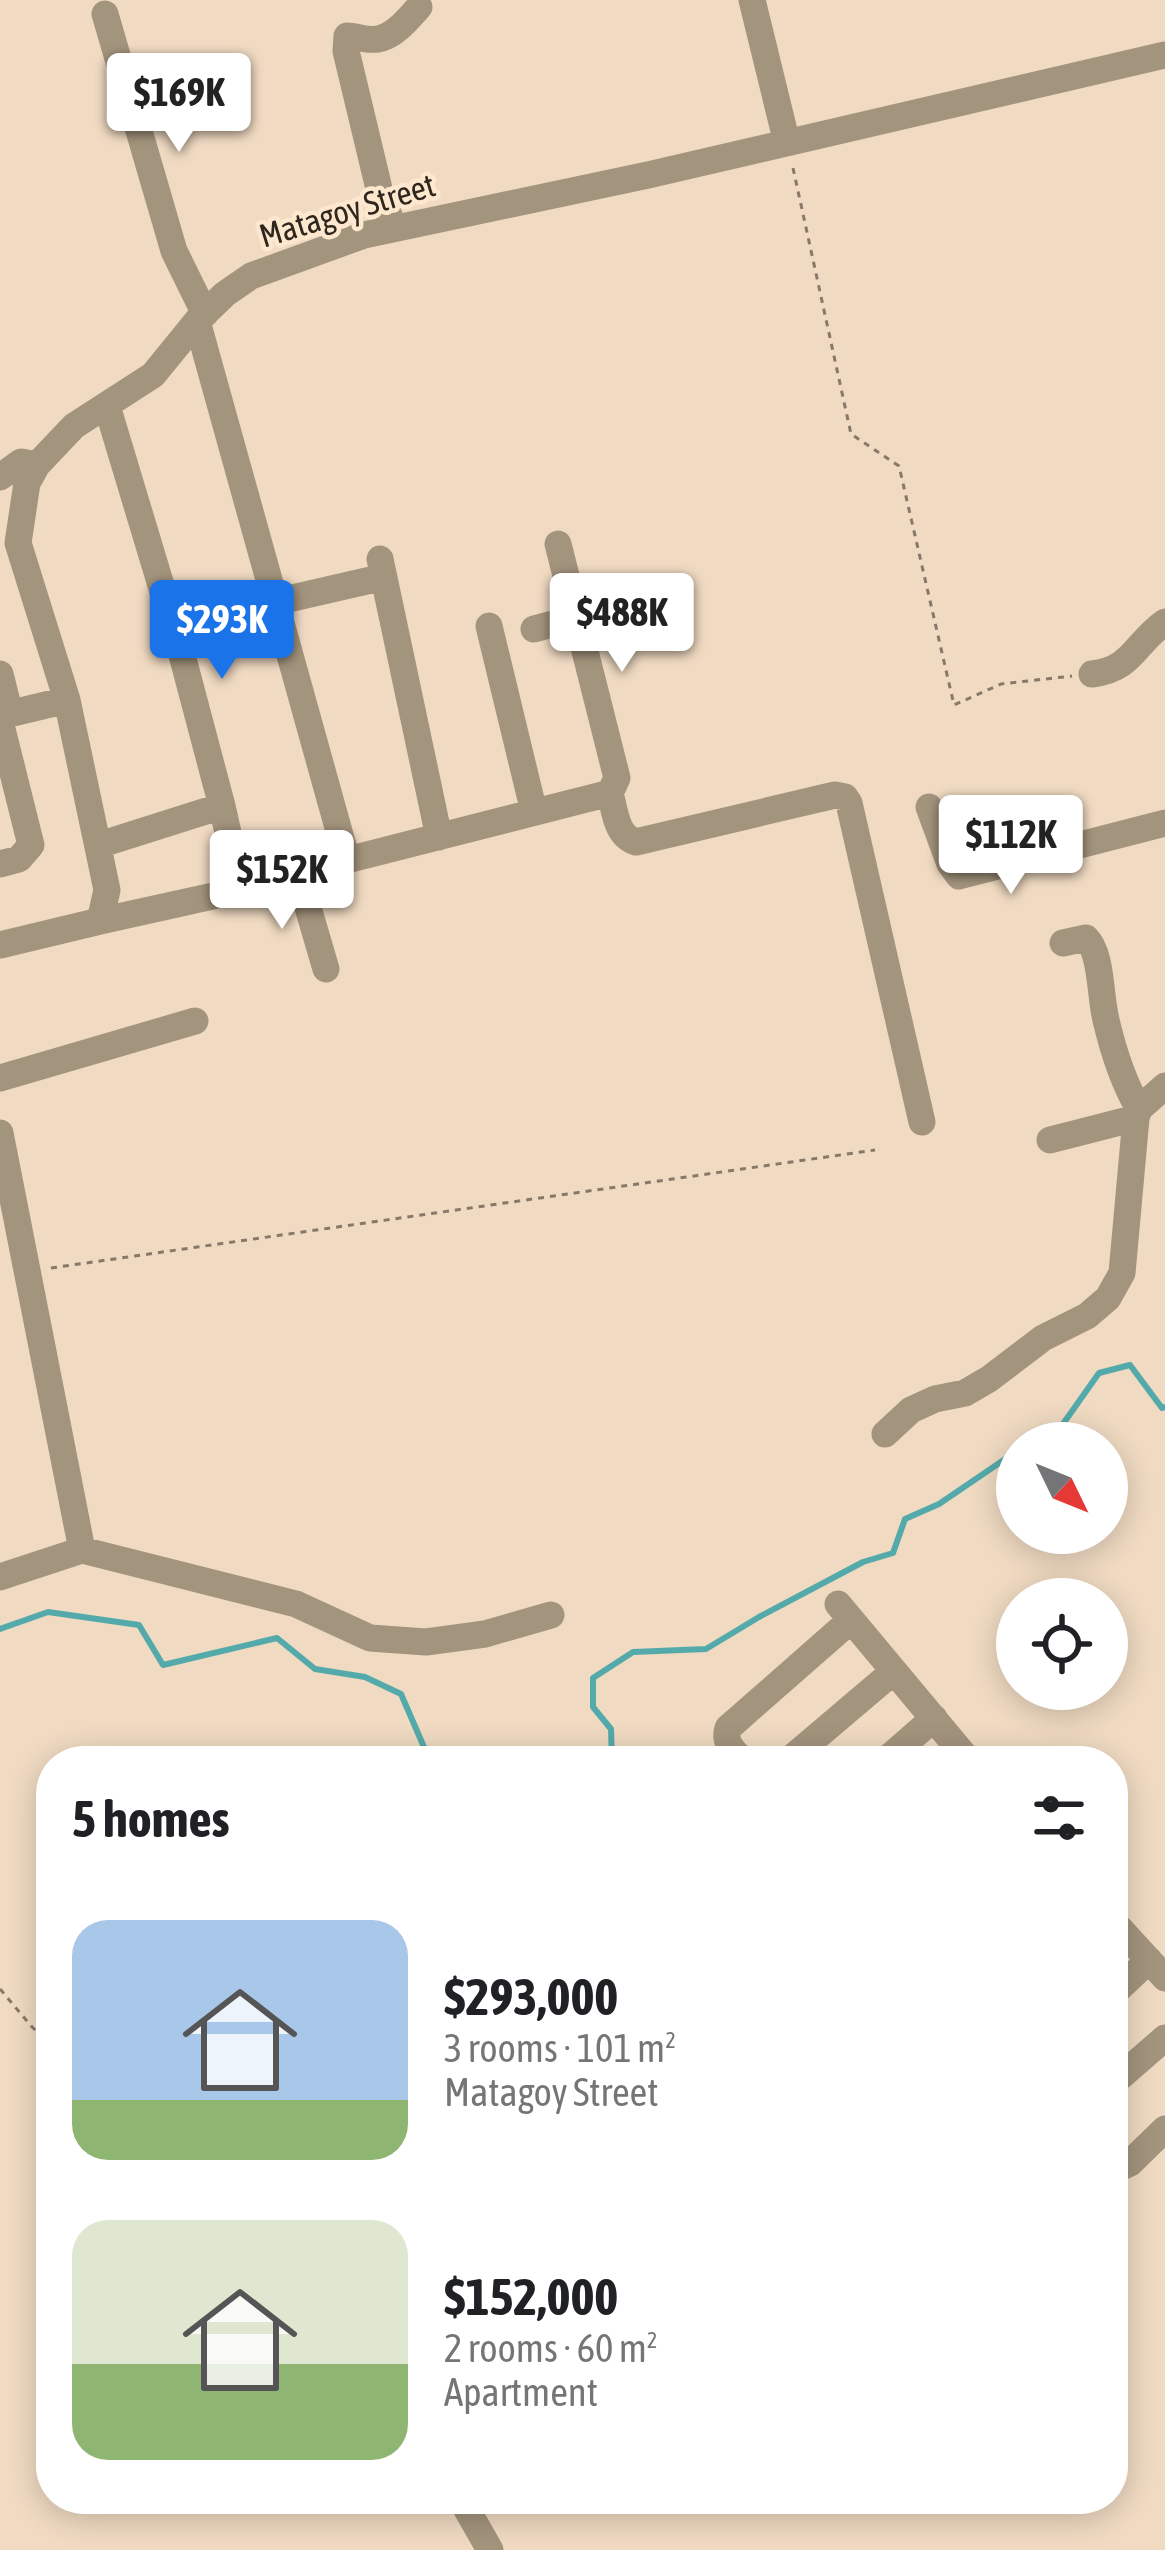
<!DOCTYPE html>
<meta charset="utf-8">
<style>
body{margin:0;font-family:"Asap Condensed",sans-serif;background:#f6f6f6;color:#202124;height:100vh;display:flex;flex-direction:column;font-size:45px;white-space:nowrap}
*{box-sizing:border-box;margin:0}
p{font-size:39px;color:#757577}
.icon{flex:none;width:66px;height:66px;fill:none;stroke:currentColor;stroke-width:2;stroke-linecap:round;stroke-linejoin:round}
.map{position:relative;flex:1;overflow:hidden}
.drawer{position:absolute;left:36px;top:1746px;width:1092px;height:768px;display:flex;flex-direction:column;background:#fff;border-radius:48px;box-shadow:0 6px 30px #0003}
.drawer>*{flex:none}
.needle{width:78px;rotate:133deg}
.controls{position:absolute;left:996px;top:1422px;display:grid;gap:24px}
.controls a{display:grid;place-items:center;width:132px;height:132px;border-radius:50%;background:#fff;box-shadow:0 6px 30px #0003;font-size:60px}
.price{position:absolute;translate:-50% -102px;padding:0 27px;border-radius:12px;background:#fff;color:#222;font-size:39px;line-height:78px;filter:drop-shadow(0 3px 6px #0008)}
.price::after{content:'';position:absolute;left:50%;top:72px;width:36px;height:27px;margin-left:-18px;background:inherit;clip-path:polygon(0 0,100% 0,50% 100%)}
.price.current{background:#1a73e8;color:#fff}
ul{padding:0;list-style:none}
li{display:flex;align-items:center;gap:36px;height:300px;padding:0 36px}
li span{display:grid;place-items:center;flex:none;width:336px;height:240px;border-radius:36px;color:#555}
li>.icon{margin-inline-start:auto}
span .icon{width:144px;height:144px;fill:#fffc;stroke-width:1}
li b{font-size:51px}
h2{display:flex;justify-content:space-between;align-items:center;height:144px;padding:0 36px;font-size:51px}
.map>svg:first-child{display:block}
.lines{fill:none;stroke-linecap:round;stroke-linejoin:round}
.stream{stroke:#54aaaa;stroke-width:6}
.path{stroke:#877969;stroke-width:3;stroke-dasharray:6 6;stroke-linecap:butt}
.minor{stroke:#a3947d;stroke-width:27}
.labels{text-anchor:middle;stroke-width:9;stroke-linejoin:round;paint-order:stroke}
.street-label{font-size:33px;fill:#2f271e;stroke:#fde8cf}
</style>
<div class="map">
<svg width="1165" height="2550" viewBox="0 0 1165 2550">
<rect width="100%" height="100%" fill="#f0dac2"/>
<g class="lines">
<!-- stream -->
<path class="stream" d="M 1034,1443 L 1058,1431 L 1099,1373 L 1130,1365 L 1162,1408 L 1165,1407
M 0,1629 L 48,1612 L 139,1625 L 163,1665 L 277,1638 L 315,1669 L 365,1677 L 401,1694 L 430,1761
M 531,1761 L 532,1761
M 612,1761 L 611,1729 L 593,1707 L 593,1678 L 633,1652 L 706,1649 L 759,1617 L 863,1562 L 893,1553 L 905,1519 L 939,1504 L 1017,1451"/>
<!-- path -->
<path class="path" d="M 793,168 L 851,434 L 899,466 L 954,705 L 1001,684 L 1072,676
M 51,1268 L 875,1150
M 39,1923 L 41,1959 L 51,1991
M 0,1989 L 32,2027 L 51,2044"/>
<!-- minor -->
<path class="minor" d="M 752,0 L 787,143
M 105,14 L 174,251 L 205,314
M 394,227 L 381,197 L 346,51 L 347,36 C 356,36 368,41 378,39 C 395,36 408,19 419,7
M 197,321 L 347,860 L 610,793 C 615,811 616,836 636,842 L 835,795 L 845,797 L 849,803 L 922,1122
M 0,477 L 21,462 L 37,465
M 558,544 L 617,778 L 610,793
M 380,559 L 439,837
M 275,602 L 384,577
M 489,626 L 534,812
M 534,629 L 575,618
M 0,674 L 10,714
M 1092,674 C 1133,669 1134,644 1165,622
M 0,716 L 67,700
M 0,721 L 31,845 L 19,859 L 0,864
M 222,806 L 241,890
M 929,807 L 950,864 L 959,876 L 1165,823
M 99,845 L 222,806 L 182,655 L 107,406
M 299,877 L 326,969
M 100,921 L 299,877 L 347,860
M 1063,943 L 1086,938 C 1102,953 1100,997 1106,1020 C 1113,1050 1123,1082 1139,1109
M 0,945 L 100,921 L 107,890 L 67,700 L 18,543 L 27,483 L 37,465 L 74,426 L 153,375 L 197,321 L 225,294 L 251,276 L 364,235 L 648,175 L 1165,55
M 0,1078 L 195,1021
M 0,1133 L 82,1550
M 1050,1140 L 1136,1118
M 885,1434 L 911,1410 L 935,1399 L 965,1393 L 989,1379 L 1043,1338 L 1087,1316 L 1108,1298 L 1122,1273 L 1136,1118 L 1139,1109 L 1165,1086
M 0,1577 L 82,1550 L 296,1604 L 370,1638 L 426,1642 L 485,1634 L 551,1615
M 838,1604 L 969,1761
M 743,1761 C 734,1751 723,1743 728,1728 L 851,1620
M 788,1761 L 894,1671
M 885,1761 L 934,1718
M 1113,1921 L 1165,1978
M 1113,1994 L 1149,1960
M 1113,2083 L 1165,2038
M 1113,2171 L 1130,2163 L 1165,2129
M 461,2499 L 490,2550"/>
</g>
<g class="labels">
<!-- street labels -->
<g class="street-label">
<text transform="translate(347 210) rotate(-17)" y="12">Matagoy Street</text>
</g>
</g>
</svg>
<div class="controls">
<a><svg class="needle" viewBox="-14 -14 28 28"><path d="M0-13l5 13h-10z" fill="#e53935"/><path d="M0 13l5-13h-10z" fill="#757577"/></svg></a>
<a><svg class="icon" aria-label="locate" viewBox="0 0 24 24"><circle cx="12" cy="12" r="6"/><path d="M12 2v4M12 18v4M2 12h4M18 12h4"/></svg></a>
</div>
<b class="price" style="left:179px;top:155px">$169K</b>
<b class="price" style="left:622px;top:675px">$488K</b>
<b class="price current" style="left:222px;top:682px">$293K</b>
<b class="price" style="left:1011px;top:897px">$112K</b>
<b class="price" style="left:282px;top:932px">$152K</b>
<section class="drawer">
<h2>5 homes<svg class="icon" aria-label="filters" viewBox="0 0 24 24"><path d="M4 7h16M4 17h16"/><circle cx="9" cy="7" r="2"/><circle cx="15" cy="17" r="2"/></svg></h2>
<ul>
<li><span style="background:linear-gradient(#a9c7e8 75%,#8fb573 0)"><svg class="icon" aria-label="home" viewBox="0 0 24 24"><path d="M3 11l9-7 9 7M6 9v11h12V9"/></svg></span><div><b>$293,000</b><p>3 rooms · 101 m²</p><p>Matagoy Street</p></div></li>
<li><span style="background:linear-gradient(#dfe7d0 60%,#8fb573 0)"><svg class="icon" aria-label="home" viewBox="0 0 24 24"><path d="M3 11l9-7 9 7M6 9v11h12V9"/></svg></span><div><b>$152,000</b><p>2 rooms · 60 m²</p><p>Apartment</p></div></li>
</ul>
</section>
</div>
